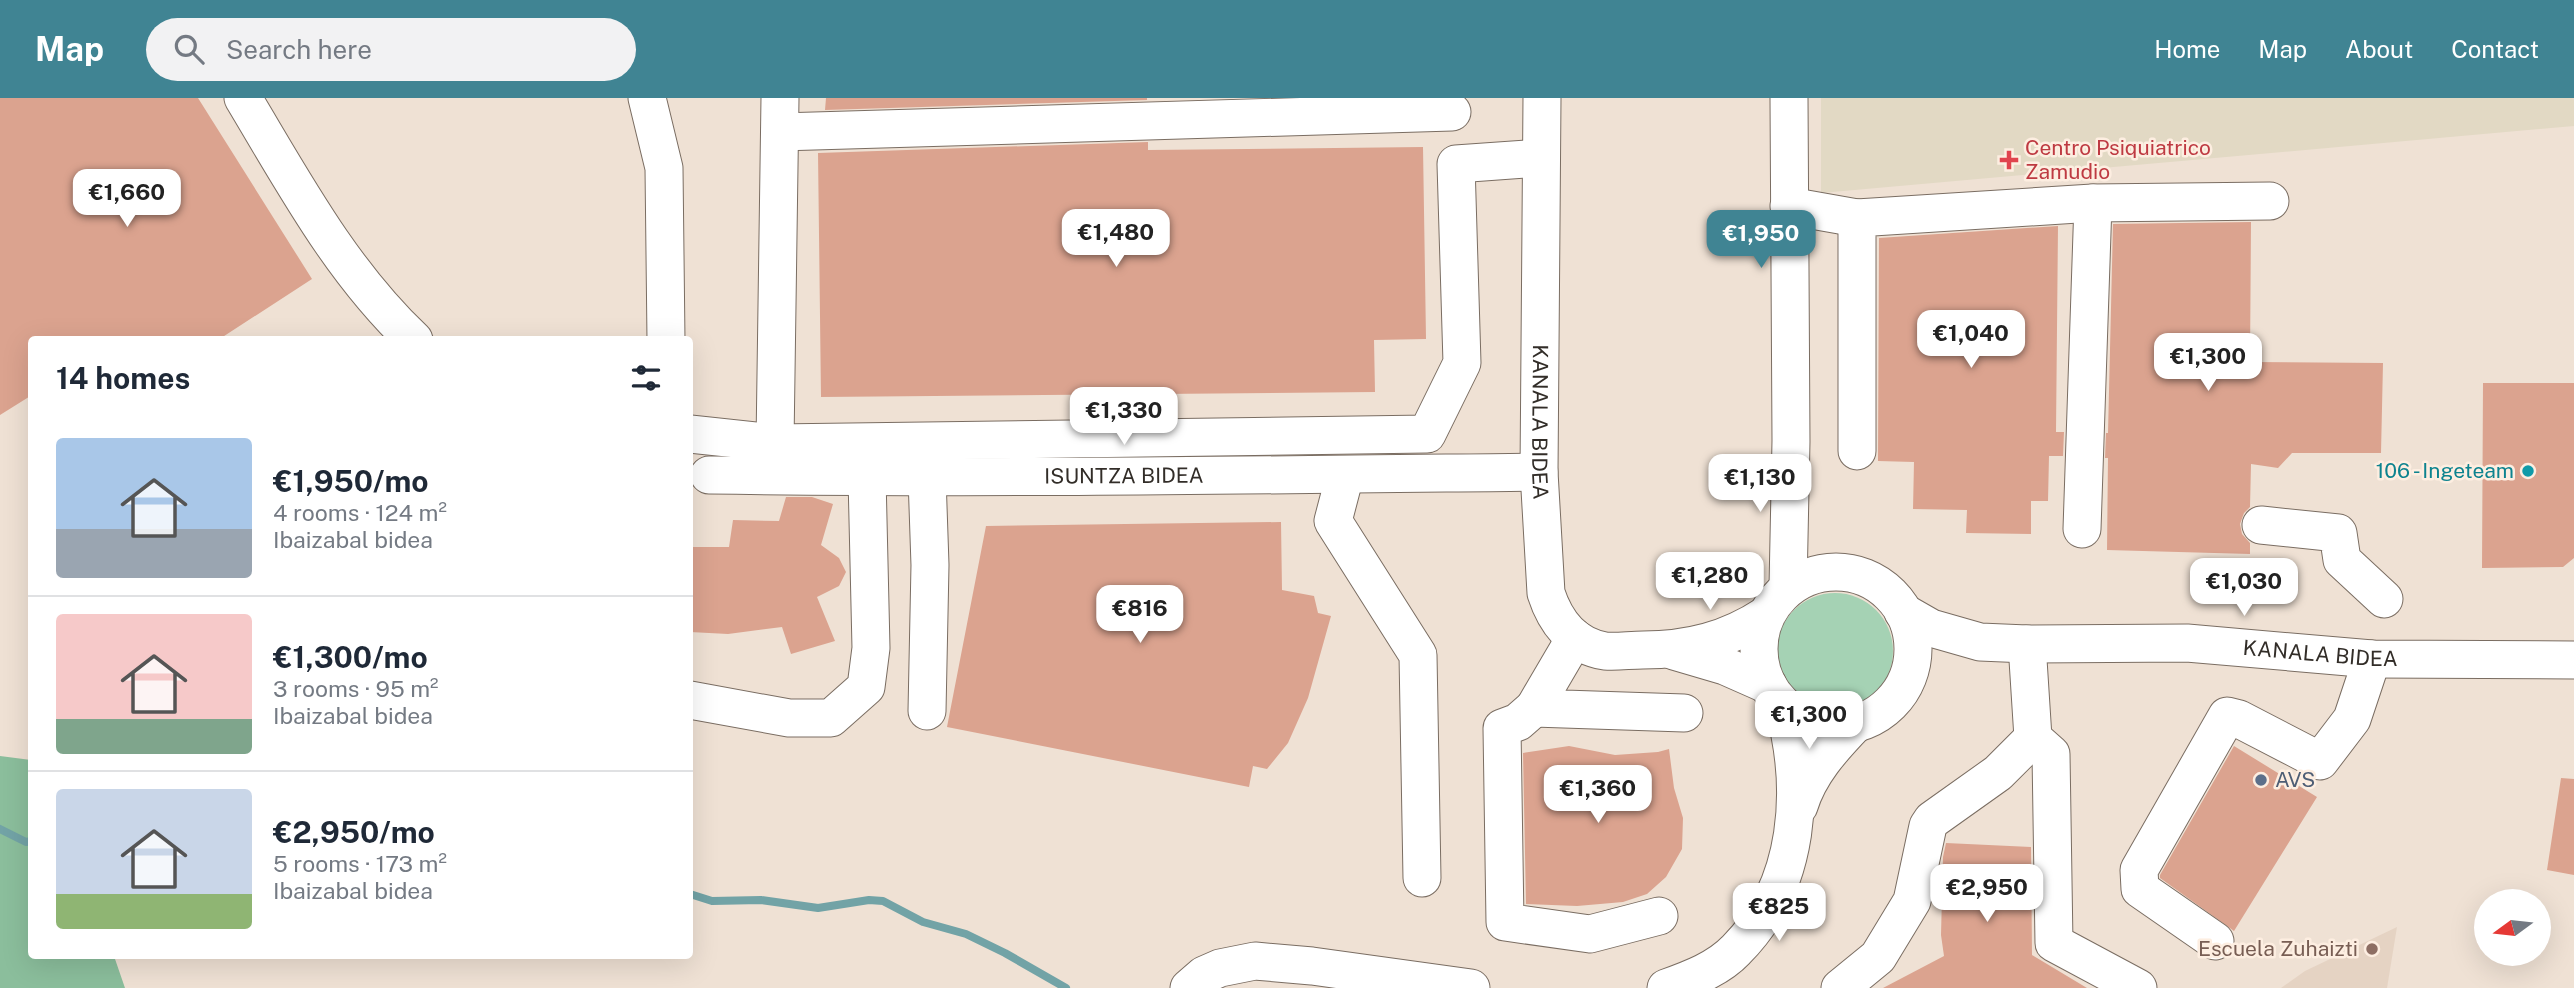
<!DOCTYPE html>
<meta charset="utf-8">
<style>
body{margin:0;font-family:"Public Sans",sans-serif;background:#f2f2f3;color:#1f2937;height:100vh;display:flex;flex-direction:column;font-size:26px;white-space:nowrap}
*{box-sizing:border-box;margin:0}
p{font-size:23px;color:#747a83}
.icon{flex:none;width:38px;height:38px;fill:none;stroke:currentColor;stroke-width:2;stroke-linecap:round;stroke-linejoin:round}
.map{position:relative;flex:1;overflow:hidden}
.drawer{position:absolute;left:28px;top:238px;width:665px;height:623px;display:flex;flex-direction:column;background:#fff;border-radius:7px;box-shadow:0 7px 28px #0002}
.drawer>*{flex:none}
.needle{width:46px;rotate:255deg}
.tools{position:absolute;left:2474px;top:791px;display:grid;gap:14px}
.tools a{display:grid;place-items:center;width:77px;height:77px;border-radius:50%;background:#fff;box-shadow:0 7px 28px #0002;font-size:35px}
.price{position:absolute;translate:-50% -60px;padding:0 16px;border-radius:14px;background:#fff;color:#222;font-size:23px;line-height:46px;filter:drop-shadow(0 2px 4px #0008)}
.price::after{content:'';position:absolute;left:50%;top:42px;width:21px;height:16px;margin-left:-10px;background:inherit;clip-path:polygon(0 0,100% 0,50% 100%)}
.price.selected{background:#408493;color:#fff}
ul{padding:0;list-style:none}
li{display:flex;align-items:center;gap:21px;height:175px;padding:0 28px}
li+li{border-top:2px solid #e0e1e3}
li span{display:grid;place-items:center;flex:none;width:196px;height:140px;border-radius:7px;color:#555}
li>.icon{margin-inline-start:auto}
span .icon{width:84px;height:84px;fill:#fffc;stroke-width:1}
li b{font-size:30px}
h2{display:flex;justify-content:space-between;align-items:center;height:84px;padding:0 28px;font-size:30px}
header{display:flex;align-items:center;gap:42px;box-sizing:border-box;height:98px;padding:0 35px;background:#408493;color:#fff}
header strong{font-size:33px}
nav{display:flex;gap:38px;margin-inline-start:auto;font-size:24px}
.search{width:490px;height:63px;background:#f2f2f3;display:flex;align-items:center;gap:18px;box-sizing:border-box;padding:0 24px;border-radius:38px;color:#747a83;font-size:26px}
.map>svg:first-child{display:block}
.education{fill:#e5d3c3}
.medical{fill:#e2d9c4}
.green{fill:#a5d2b4}
.forest{fill:#8bbe9c}
.lines{fill:none;stroke-linecap:round;stroke-linejoin:round}
.stream{stroke:#72a3a6;stroke-width:8}
.building{fill:#dba38f}
.minor-casing{stroke:#7a6d62;stroke-width:39}
.minor{stroke:#fff;stroke-width:37}
.health-dot{fill:#e0444e;stroke:#fdeee1;stroke-width:2.5}
.culture-dot{fill:#0f9aa8;stroke:#fdeee1;stroke-width:2.5}
.service-dot{fill:#5c6f8a;stroke:#fdeee1;stroke-width:2.5}
.education-dot{fill:#8d6e63;stroke:#fdeee1;stroke-width:2.5}
.labels{text-anchor:middle;stroke-width:5;stroke-linejoin:round;paint-order:stroke}
.health-label{font-size:21px;fill:#be3a42;stroke:#fdeee1;text-anchor:start}
.street-label{font-size:21px;fill:#322d28;stroke:#fdeee1}
.culture-label{font-size:21px;fill:#0d838f;stroke:#fdeee1;text-anchor:end}
.service-label{font-size:21px;fill:#4e5e75;stroke:#fdeee1;text-anchor:start}
.education-label{font-size:21px;fill:#785e54;stroke:#fdeee1;text-anchor:end}
</style>
<header>
<strong>Map</strong>
<div class="search"><svg class="icon" aria-label="search" viewBox="0 0 24 24"><circle cx="10" cy="10" r="6"/><path d="M15 15l6 6"/></svg>Search here</div>
<nav><a>Home</a><a>Map</a><a>About</a><a>Contact</a></nav>
</header>
<div class="map">
<svg width="2574" height="890" viewBox="0 0 2574 890">
<rect width="100%" height="100%" fill="#efe1d4"/>
<!-- education -->
<path class="education" d="M 2397,829 L 2387,890 L 2281,890 L 2305,873 Z"/>
<!-- medical -->
<path class="medical" d="M 1821,0 L 2574,0 L 2574,28 L 1821,95 Z"/>
<!-- green -->
<path class="green" d="M1777 553a58 58 0 1 1 116 0a58 58 0 1 1-116 0Z"/>
<!-- forest -->
<path class="forest" d="M 0,658 L 31,662 L 32,858 L 117,858 L 115,861 L 125,890 L 0,890 Z"/>
<g class="lines">
<!-- stream -->
<path class="stream" d="M 0,731 L 26,744 L 32,743
M 690,796 L 712,803 L 761,802 L 818,810 L 869,802 L 883,803 L 923,824 L 966,836 L 1005,855 L 1066,890"/>
</g>
<!-- building -->
<path class="building" d="M 0,0 L 198,0 L 312,181 L 218,242 L 32,242 L 32,297 L 0,317 Z
M 826,0 L 1147,0 L 1147,2 L 825,12 Z
M 1148,44 L 1148,52 L 1423,49 L 1426,241 L 1374,242 L 1375,294 L 821,299 L 818,55 Z
M 2251,124 L 2250,264 L 2383,265 L 2381,355 L 2292,355 L 2278,370 L 2251,366 L 2250,409 L 2244,415 L 2240,426 L 2242,436 L 2250,445 L 2250,456 L 2107,452 L 2108,360 L 2105,360 L 2106,335 L 2108,335 L 2113,126 Z
M 2058,128 L 2056,334 L 2064,334 L 2063,358 L 2049,358 L 2048,403 L 2031,403 L 2031,436 L 1966,435 L 1967,412 L 1913,411 L 1914,364 L 1878,363 L 1879,140 Z
M 2483,285 L 2574,285 L 2574,460 L 2563,469 L 2482,470 Z
M 786,399 L 812,399 L 833,406 L 821,447 L 839,460 L 846,474 L 839,488 L 817,499 L 835,543 L 791,556 L 782,529 L 728,536 L 690,534 L 690,449 L 729,449 L 733,422 L 779,423 Z
M 1281,424 L 1282,492 L 1314,498 L 1318,515 L 1331,518 L 1308,600 L 1288,645 L 1267,671 L 1253,668 L 1249,689 L 947,629 L 986,428 Z
M 1569,648 L 1615,657 L 1658,654 L 1669,651 L 1674,690 L 1683,720 L 1682,751 L 1666,779 L 1647,796 L 1623,804 L 1577,808 L 1526,806 L 1523,655 Z
M 2234,648 L 2317,699 L 2234,833 L 2160,780 L 2160,777 Z
M 2561,680 L 2574,681 L 2574,777 L 2547,772 Z
M 1946,745 L 2031,749 L 2032,857 L 2087,890 L 1883,890 L 1944,858 L 1941,837 L 1943,759 Z"/>
<g class="lines">
<!-- minor casing -->
<g class="minor-casing">
<g id="minor">
<path d="M 243,0 C 294,85 341,173 414,242"/>
<path d="M 647,0 L 664,70 L 666,242"/>
<path d="M 780,0 L 775,345 L 1427,336 L 1462,265 L 1456,66 L 1540,60"/>
<path id="s1" d="M 1542,0 L 1539,374 L 1546,495 C 1555,523 1573,548 1605,553 C 1617,554 1630,552 1643,552 C 1689,552 1728,542 1766,517"/>
<path d="M 780,34 L 1452,14"/>
<path d="M 1789,108 L 1857,120"/>
<path d="M 690,336 L 775,345"/>
<path d="M 1857,353 L 1857,120 L 2093,105 L 2270,103"/>
<path id="s2" d="M 709,377 C 986,381 1262,377 1539,374"/>
<path d="M 1345,377 L 1333,423 L 1418,557 L 1422,780"/>
<path d="M 927,379 L 930,467 L 927,613"/>
<path d="M 2261,427 L 2338,435 L 2342,462 L 2384,501"/>
<path d="M 2082,431 L 2093,105"/>
<circle cx="1836" cy="551" r="77"/>
<path d="M 1788,489 L 1791,343 L 1789,0"/>
<path id="s3" d="M 1903,514 L 1931,530 L 1980,544 L 2027,546 L 2187,545 L 2372,561 L 2574,562"/>
<path d="M 1575,540 L 1534,610 L 1684,615"/>
<path d="M 2027,546 L 2033,640 L 2051,656 L 2054,845 L 2138,890"/>
<path d="M 1674,553 L 1725,568 L 1768,587"/>
<path d="M 690,602 L 789,620 L 831,620 L 866,589 L 871,550 L 867,379"/>
<path d="M 1534,610 L 1518,624 L 1502,630 L 1505,824 L 1590,836 L 1659,818"/>
<path d="M 1799,708 C 1809,675 1832,650 1855,626"/>
<path d="M 2215,843 L 2140,791 L 2139,772 L 2227,618 L 2239,621 L 2320,663 L 2352,621 L 2372,561"/>
<path d="M 1189,890 L 1204,877 L 1220,870 L 1255,863 L 1312,868 L 1471,890"/>
<path d="M 1666,890 C 1691,881 1718,871 1736,852 C 1801,787 1806,690 1783,607"/>
<path d="M 1840,890 L 1878,859 L 1912,803 L 1928,728 L 1932,722 L 1998,675 L 2033,640"/>
</g>
</g>
<!-- minor -->
<use href="#minor" class="minor"/>
</g>
<!-- markers -->
<path class="health-dot" d="M2005.5 51.5h7v7h7v7h-7v7h-7v-7h-7v-7h7z"/>
<circle class="culture-dot" cx="2528" cy="373" r="7"/>
<circle class="service-dot" cx="2261" cy="682" r="7"/>
<circle class="education-dot" cx="2372" cy="851" r="7"/>
<g class="labels">
<!-- health labels -->
<g class="health-label">
<text x="2025" y="57">Centro Psiquiatrico<tspan x="2025" dy="24">Zamudio</tspan></text>
</g>
<!-- street labels -->
<g class="street-label">
<text dy="7" stroke="none"><textPath href="#s1" startOffset="324">KANALA BIDEA</textPath></text>
<text dy="7" stroke="none"><textPath href="#s2" startOffset="415">ISUNTZA BIDEA</textPath></text>
<text dy="7" stroke="none"><textPath href="#s3" startOffset="424">KANALA BIDEA</textPath></text>
</g>
<!-- culture labels -->
<g class="culture-label">
<text x="2514" y="380">106 - Ingeteam</text>
</g>
<!-- service labels -->
<g class="service-label">
<text x="2275" y="689">AVS</text>
</g>
<!-- education labels -->
<g class="education-label">
<text x="2358" y="858">Escuela Zuhaizti</text>
</g>
</g>
</svg>
<div class="tools">
<a><svg class="needle" viewBox="-14 -14 28 28"><path d="M0-13l5 13h-10z" fill="#e53935"/><path d="M0 13l5-13h-10z" fill="#747a83"/></svg></a>
</div>
<b class="price" style="left:127px;top:131px">€1,660</b>
<b class="price" style="left:1116px;top:171px">€1,480</b>
<b class="price selected" style="left:1761px;top:172px">€1,950</b>
<b class="price" style="left:1971px;top:272px">€1,040</b>
<b class="price" style="left:2208px;top:295px">€1,300</b>
<b class="price" style="left:1124px;top:349px">€1,330</b>
<b class="price" style="left:1760px;top:416px">€1,130</b>
<b class="price" style="left:1710px;top:514px">€1,280</b>
<b class="price" style="left:2244px;top:520px">€1,030</b>
<b class="price" style="left:1140px;top:547px">€816</b>
<b class="price" style="left:1809px;top:653px">€1,300</b>
<b class="price" style="left:1598px;top:727px">€1,360</b>
<b class="price" style="left:1987px;top:826px">€2,950</b>
<b class="price" style="left:1779px;top:845px">€825</b>
<section class="drawer">
<h2>14 homes<svg class="icon" aria-label="filters" viewBox="0 0 24 24"><path d="M4 7h16M4 17h16"/><circle cx="9" cy="7" r="2"/><circle cx="15" cy="17" r="2"/></svg></h2>
<ul>
<li><span style="background:linear-gradient(#a9c7e8 65%,#9aa5b1 0)"><svg class="icon" aria-label="home" viewBox="0 0 24 24"><path d="M3 11l9-7 9 7M6 9v11h12V9"/></svg></span><div><b>€1,950/mo</b><p>4 rooms · 124 m²</p><p>Ibaizabal bidea</p></div></li>
<li><span style="background:linear-gradient(#f6c9c9 75%,#7fa58c 0)"><svg class="icon" aria-label="home" viewBox="0 0 24 24"><path d="M3 11l9-7 9 7M6 9v11h12V9"/></svg></span><div><b>€1,300/mo</b><p>3 rooms · 95 m²</p><p>Ibaizabal bidea</p></div></li>
<li><span style="background:linear-gradient(#c9d6e8 75%,#8fb573 0)"><svg class="icon" aria-label="home" viewBox="0 0 24 24"><path d="M3 11l9-7 9 7M6 9v11h12V9"/></svg></span><div><b>€2,950/mo</b><p>5 rooms · 173 m²</p><p>Ibaizabal bidea</p></div></li>
</ul>
</section>
</div>
